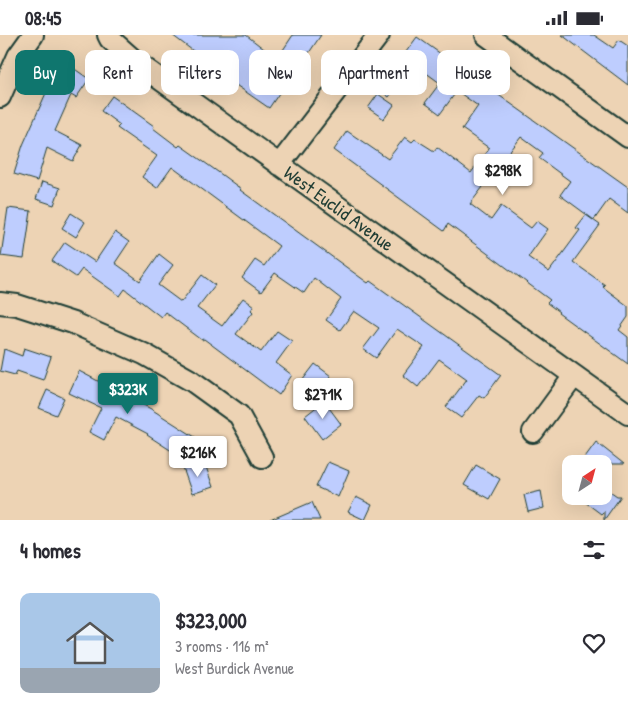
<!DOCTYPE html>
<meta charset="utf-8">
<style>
body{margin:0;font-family:"Patrick Hand",sans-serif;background:#f2f2f3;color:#2b2b33;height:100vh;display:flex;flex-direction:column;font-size:19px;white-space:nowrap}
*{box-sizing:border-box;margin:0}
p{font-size:16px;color:#7c7c81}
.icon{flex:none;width:28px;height:28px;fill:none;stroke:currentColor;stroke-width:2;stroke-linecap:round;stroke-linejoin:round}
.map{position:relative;height:485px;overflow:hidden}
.panel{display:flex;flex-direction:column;background:#fff;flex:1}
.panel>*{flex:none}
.top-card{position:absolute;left:15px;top:15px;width:599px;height:45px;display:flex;gap:10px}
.needle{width:32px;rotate:36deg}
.tools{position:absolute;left:562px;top:420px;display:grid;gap:10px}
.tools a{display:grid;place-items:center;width:50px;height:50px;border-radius:10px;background:#fff;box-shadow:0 5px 20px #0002;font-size:25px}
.price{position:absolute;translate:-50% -42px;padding:0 11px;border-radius:5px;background:#fff;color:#222;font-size:16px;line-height:32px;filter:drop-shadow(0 1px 2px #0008)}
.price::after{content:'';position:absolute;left:50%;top:30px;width:15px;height:11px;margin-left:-8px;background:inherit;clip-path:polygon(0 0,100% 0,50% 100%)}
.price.selected{background:#0f766e;color:#fff}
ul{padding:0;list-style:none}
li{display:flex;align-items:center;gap:15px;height:125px;padding:0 20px}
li+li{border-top:1px solid #e1e1e2}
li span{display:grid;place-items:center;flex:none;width:140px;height:100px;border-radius:10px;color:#555}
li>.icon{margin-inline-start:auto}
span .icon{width:60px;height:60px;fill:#fffc;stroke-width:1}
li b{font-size:21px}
h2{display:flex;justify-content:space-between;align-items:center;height:60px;padding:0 20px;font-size:21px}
.pill{padding:0 18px;border-radius:10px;background:#fff;box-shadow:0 5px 20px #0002;font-size:18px;line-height:45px}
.pill.selected{background:#0f766e;color:#fff}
.status{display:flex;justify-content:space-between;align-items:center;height:35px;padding:0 25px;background:#fff;direction:ltr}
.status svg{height:14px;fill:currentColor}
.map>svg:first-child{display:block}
.building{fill:#becdfe;stroke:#1f3d34}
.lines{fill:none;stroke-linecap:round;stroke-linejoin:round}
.minor-casing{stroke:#1f3d34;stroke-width:24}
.minor{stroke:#edd3b4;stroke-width:20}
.labels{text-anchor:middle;stroke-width:5;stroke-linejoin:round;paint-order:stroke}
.street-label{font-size:19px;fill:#1f3d34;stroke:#edd3b4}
</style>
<div class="status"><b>08:45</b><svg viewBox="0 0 49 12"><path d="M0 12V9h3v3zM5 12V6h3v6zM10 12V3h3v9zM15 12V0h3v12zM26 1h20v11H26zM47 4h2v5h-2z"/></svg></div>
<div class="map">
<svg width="628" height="485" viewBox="0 0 628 485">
<rect width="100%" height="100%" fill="#edd3b4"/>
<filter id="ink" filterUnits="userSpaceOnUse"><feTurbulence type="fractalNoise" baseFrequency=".02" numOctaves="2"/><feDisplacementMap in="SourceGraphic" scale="10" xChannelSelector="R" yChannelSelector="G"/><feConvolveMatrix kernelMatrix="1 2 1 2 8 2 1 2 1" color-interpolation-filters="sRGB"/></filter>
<g filter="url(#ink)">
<!-- building -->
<path class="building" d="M 172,0 L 246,0 L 277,24 L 293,0 L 321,0 L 292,43 L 290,42 L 269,73 L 220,39 L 221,37 Z
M 562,0 L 594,0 L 613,13 L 619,5 L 628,11 L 628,50 Z
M 417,2 L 628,152 L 628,178 L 609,164 L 594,185 L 560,160 L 570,146 L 539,123 L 543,118 L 521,102 L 470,169 L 491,185 L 501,171 L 531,193 L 537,186 L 548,194 L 528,222 L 549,237 L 580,195 L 576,193 L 586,180 L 600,190 L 573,227 L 605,250 L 603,252 L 628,271 L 628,282 L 619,295 L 628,302 L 628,329 L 558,278 L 559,277 L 547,268 L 550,265 L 448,189 L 444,196 L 334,115 L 347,96 L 388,124 L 405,102 L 412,107 L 415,104 L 434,116 L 437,112 L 471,138 L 489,113 L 462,94 L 478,71 L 457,56 L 440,79 L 425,68 L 440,48 L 403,21 Z
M 66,28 L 89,44 L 76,63 L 71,60 L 55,96 L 82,110 L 73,126 L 47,113 L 37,146 L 14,139 L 23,110 L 46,58 Z
M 384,40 L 398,50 L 389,62 L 375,52 Z
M 378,59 L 394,70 L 384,84 L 368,73 Z
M 112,61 L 154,91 L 153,93 L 178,112 L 180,110 L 218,137 L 241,154 L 240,155 L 368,248 L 370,246 L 501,340 L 484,363 L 479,360 L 461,383 L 446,372 L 467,344 L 439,324 L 418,352 L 403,340 L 424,312 L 397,294 L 376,323 L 363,314 L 379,293 L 354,276 L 340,295 L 326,285 L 341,264 L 314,243 L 304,258 L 275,238 L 261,257 L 242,243 L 255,225 L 264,231 L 279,211 L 172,132 L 157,153 L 142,142 L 157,121 L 117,93 L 120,90 L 101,76 Z
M 42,147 L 60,153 L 54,170 L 36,164 Z
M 8,173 L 31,176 L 24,224 L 1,221 Z
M 71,178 L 85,187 L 76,202 L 62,193 Z
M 115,197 L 129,207 L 115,228 L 140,246 L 159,219 L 173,230 L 158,250 L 181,267 L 202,240 L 215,250 L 197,273 L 222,291 L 243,263 L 254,271 L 251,275 L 253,277 L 236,299 L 261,317 L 277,296 L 292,306 L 276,328 L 292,340 L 279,360 L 204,304 L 202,305 L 165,277 L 161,282 L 125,254 L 120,261 L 82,234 L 76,242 L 52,226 L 65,207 L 95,227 Z
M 24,313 L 51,322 L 43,345 L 17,336 L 15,340 L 0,336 L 4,314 L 22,321 Z
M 315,329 L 331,341 L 318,359 L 302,346 Z
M 79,336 L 151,374 L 195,402 L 181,422 L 147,400 L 148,399 L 116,382 L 104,405 L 89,397 L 101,373 L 69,358 Z
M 47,355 L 64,363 L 56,380 L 39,373 Z
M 324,366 L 341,389 L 322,404 L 305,381 Z
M 596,407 L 624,429 L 580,429 Z
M 204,426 L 213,452 L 192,459 L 183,433 Z
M 328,427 L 349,436 L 338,462 L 316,452 Z
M 476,430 L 500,444 L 489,464 L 464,450 Z
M 604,452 L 617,461 L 621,461 L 604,485 L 604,476 L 601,479 L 577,461 L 604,461 Z
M 541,456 L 544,473 L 528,477 L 524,460 Z
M 356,462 L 372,470 L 365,485 L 348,477 Z
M 312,467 L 320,485 L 270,485 Z"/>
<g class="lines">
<!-- minor casing -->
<g class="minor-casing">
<path id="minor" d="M 108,0 L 110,4 L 136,27 L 628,379
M 486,0 L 628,102
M 0,62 L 18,21 L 33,0
M 279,130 L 379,0
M 0,268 L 17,270 L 73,288 L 144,319 L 192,346 L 239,380 L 262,422
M 533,397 L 574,341"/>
</g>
<!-- minor -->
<use href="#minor" class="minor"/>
</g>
</g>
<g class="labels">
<!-- street labels -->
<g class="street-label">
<text transform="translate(339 173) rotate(36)" y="7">West Euclid Avenue</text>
</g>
</g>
</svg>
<div class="tools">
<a><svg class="needle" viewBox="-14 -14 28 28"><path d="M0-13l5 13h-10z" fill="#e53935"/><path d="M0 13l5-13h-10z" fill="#7c7c81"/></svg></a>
</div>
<b class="price" style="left:503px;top:161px">$298K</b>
<b class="price selected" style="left:128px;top:380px">$323K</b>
<b class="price" style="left:323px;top:385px">$271K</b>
<b class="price" style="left:198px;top:443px">$216K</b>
<div class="top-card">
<a class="pill selected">Buy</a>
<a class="pill">Rent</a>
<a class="pill">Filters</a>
<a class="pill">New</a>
<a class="pill">Apartment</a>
<a class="pill">House</a>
</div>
</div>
<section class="panel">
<h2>4 homes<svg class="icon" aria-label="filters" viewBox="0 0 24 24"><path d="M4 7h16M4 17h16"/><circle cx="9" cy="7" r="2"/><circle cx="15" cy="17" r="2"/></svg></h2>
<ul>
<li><span style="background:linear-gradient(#a9c7e8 75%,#9aa5b1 0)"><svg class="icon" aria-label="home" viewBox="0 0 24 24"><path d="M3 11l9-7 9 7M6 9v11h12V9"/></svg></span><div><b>$323,000</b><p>3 rooms · 116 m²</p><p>West Burdick Avenue</p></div><svg class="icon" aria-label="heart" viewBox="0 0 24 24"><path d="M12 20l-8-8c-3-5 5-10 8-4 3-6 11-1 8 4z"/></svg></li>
</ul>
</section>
